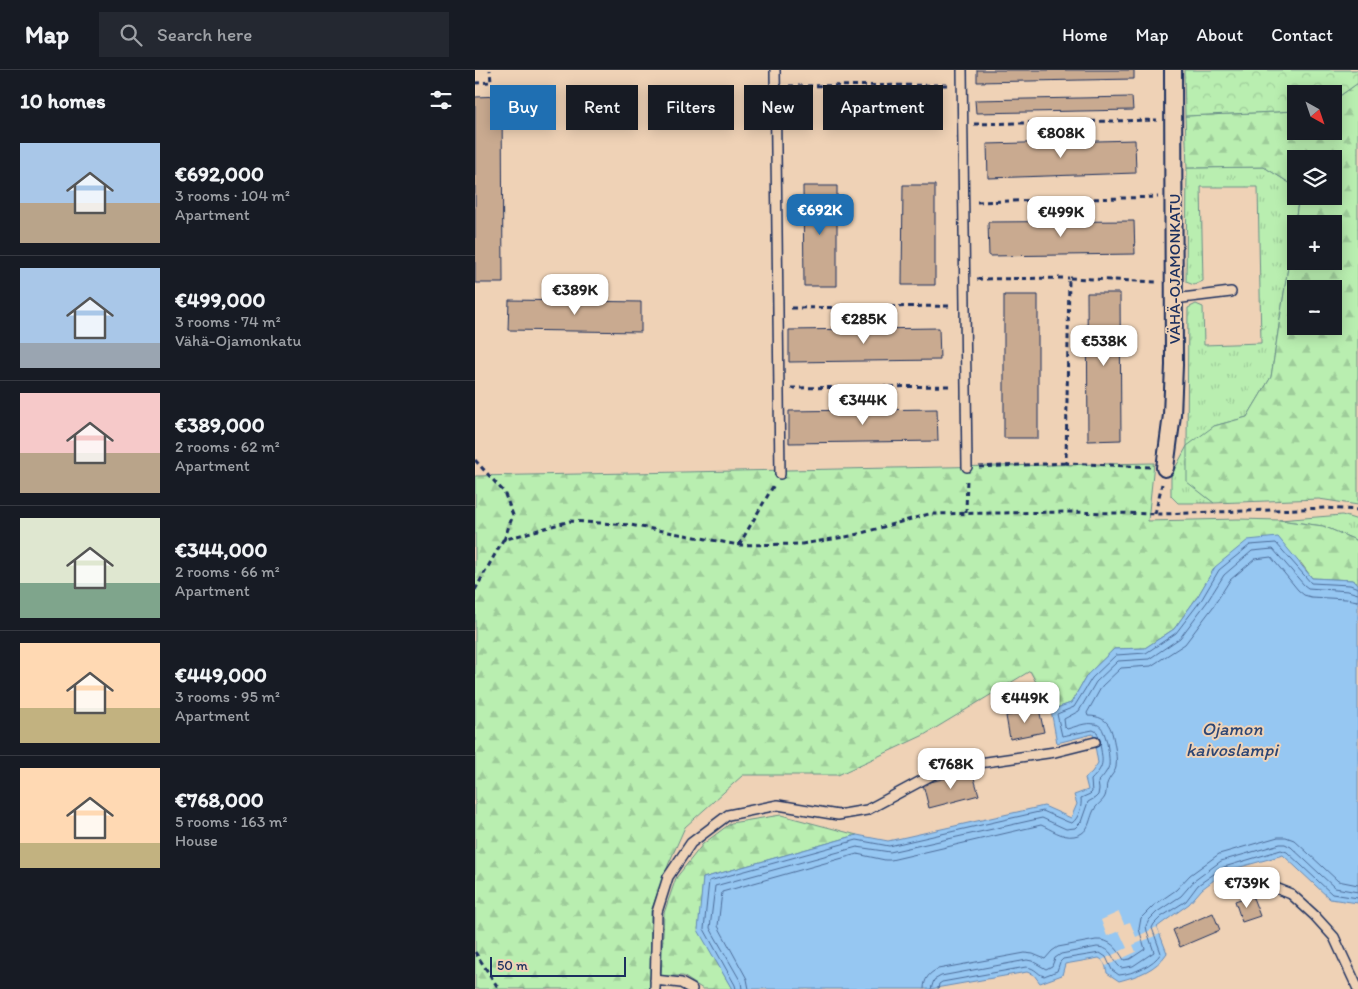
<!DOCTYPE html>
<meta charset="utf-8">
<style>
body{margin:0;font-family:Itim,sans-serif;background:#242831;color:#f1f3f6;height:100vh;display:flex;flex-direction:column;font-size:19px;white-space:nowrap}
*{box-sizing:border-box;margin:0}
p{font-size:16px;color:#9ea1a6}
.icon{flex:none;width:28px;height:28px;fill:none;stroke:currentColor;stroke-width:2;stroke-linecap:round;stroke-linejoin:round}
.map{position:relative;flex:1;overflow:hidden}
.details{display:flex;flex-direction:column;background:#171b24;width:475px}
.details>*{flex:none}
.guide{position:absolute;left:15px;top:15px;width:475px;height:45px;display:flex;gap:10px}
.needle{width:32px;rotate:140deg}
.buttons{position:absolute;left:812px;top:15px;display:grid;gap:10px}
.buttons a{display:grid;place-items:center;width:55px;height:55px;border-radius:0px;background:#171b24;box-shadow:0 2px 12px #0003;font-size:25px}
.scale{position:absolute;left:15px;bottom:12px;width:136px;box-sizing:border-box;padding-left:5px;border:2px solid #1b2f5e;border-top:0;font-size:14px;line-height:18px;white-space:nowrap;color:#1b2f5e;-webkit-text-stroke:4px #efd2b6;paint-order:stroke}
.price{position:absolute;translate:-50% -42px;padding:0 11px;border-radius:10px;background:#fff;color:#222;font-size:16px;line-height:32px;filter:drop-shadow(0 1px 2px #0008)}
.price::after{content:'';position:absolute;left:50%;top:30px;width:15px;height:11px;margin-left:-8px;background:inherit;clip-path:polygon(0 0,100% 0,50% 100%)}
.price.active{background:#1f6fb2;color:#fff}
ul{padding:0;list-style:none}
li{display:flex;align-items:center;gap:15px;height:125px;padding:0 20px}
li+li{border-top:1px solid #363941}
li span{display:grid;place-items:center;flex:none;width:140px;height:100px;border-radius:0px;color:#555}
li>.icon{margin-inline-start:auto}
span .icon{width:60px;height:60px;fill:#fffc;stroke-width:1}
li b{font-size:21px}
h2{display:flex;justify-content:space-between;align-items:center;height:60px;padding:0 20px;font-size:21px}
.pill{padding:0 18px;border-radius:0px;background:#171b24;box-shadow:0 2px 12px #0003;font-size:18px;line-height:45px}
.pill.active{background:#1f6fb2;color:#fff}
header{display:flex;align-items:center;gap:30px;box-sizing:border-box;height:70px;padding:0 25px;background:#171b24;border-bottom:1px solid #363941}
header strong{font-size:24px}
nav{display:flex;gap:28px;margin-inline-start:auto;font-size:18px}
.search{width:350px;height:45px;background:#242831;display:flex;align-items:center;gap:12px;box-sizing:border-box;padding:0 18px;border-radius:0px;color:#9ea1a6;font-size:19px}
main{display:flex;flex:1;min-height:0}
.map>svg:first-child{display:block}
.grass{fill:url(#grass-tufts);stroke:#6a8e87}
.forest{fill:url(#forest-firs);stroke:#6a8e87;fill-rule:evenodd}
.park{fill:url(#park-crowns);stroke:#6a8e87}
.water{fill:#96c7f2;stroke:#658ab7}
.pier{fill:#efd2b6}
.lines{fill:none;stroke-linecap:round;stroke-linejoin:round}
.shore{stroke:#4c6c99;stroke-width:1}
.building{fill:#c9aa90;stroke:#1b2f5e}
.lane-casing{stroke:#1b2f5e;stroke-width:12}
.street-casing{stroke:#1b2f5e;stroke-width:20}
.path{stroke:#1b2f5e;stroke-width:3;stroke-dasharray:5 4;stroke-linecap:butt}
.lane{stroke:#efd2b6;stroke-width:9}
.street{stroke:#efd2b6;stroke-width:16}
.labels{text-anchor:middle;stroke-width:4;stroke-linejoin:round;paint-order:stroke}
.street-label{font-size:16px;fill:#1b2f5e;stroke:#efd2b6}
.water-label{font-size:18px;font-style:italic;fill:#2d4674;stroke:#efd2b6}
</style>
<header>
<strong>Map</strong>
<div class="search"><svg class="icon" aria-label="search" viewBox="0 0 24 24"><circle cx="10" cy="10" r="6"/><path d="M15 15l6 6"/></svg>Search here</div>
<nav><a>Home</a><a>Map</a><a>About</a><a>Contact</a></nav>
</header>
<main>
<section class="details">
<h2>10 homes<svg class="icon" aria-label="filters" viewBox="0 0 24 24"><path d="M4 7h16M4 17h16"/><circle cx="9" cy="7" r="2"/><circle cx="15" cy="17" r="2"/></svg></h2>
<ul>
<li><span style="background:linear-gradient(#a9c7e8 60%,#b9a48a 0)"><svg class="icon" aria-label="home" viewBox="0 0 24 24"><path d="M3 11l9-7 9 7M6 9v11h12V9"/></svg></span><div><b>€692,000</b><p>3 rooms · 104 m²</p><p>Apartment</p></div></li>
<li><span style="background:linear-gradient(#a9c7e8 75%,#9aa5b1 0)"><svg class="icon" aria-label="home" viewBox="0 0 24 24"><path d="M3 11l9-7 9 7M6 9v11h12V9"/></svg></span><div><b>€499,000</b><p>3 rooms · 74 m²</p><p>Vähä-Ojamonkatu</p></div></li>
<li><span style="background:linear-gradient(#f6c9c9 60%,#b9a48a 0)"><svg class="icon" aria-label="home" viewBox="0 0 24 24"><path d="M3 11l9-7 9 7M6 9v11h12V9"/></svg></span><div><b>€389,000</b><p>2 rooms · 62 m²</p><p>Apartment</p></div></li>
<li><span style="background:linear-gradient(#dfe7d0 65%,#7fa58c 0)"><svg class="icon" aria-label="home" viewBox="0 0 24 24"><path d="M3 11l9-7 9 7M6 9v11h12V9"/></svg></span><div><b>€344,000</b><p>2 rooms · 66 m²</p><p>Apartment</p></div></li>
<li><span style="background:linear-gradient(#ffd9b3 65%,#c2b280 0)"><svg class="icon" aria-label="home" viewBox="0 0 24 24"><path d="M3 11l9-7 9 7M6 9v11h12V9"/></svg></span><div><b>€449,000</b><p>3 rooms · 95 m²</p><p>Apartment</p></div></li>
<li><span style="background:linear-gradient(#ffd9b3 75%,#c2b280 0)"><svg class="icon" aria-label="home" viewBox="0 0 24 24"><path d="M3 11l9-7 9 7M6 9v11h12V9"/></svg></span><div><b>€768,000</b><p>5 rooms · 163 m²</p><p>House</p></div></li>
</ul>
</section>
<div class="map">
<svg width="883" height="919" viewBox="0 0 883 919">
<defs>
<pattern id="grass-tufts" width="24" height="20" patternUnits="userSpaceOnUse" patternTransform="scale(1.25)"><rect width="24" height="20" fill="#b9eeb0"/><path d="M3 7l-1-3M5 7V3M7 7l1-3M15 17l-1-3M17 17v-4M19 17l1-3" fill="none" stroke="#9ecc9a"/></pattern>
<pattern id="forest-firs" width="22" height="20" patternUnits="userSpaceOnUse" patternTransform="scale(1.25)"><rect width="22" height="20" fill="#b9eeb0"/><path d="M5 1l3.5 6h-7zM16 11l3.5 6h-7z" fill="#9ecc9a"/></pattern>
<pattern id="park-crowns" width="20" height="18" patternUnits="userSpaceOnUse" patternTransform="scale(1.25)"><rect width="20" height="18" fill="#b9eeb0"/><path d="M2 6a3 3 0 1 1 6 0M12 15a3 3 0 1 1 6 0" fill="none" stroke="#9ecc9a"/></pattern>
</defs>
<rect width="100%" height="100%" fill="#efd2b6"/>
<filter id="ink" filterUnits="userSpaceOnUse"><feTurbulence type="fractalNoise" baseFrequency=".02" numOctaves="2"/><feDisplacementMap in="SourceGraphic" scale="10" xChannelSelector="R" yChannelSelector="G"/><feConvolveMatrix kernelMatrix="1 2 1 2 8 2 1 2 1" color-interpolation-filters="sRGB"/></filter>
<g filter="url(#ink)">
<!-- grass -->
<path class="grass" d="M 789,97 L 821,117 L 821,126 L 824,126 L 796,307 L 772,347 L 739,356 L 713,412 L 739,433 L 703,433 L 696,426 L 696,406 L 712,376 L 713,238 L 721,234 L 728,237 L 729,275 L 786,273 L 783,117 L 726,117 L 728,211 L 719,215 L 711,212 L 712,98 Z
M 867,445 L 883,450 L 883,471 L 848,456 L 804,450 Z"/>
<!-- forest -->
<path class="forest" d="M 883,13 L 883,435 L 844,429 L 739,433 L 712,412 L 712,376 L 739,356 L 772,347 L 796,307 L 824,126 L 859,126 L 859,89 L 821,89 L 821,117 L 789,97 L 712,98 L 710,46 L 821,41 L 821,61 L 859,61 L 859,30 ZM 821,154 L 859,154 L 859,191 L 821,191 ZM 821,219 L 859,219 L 859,256 L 821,256 Z
M 679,393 L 673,451 L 763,449 L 804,450 L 848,456 L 883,471 L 883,514 L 877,510 L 837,508 L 826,493 L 740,497 L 723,526 L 699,559 L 670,578 L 639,579 L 612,605 L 596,633 L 576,640 L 555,601 L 449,665 L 363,705 L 268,705 L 210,757 L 194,793 L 176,841 L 175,919 L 0,919 L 0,406 Z
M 306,745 L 382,765 L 228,808 L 224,860 L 257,919 L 228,919 L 208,906 L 186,906 L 189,843 L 201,808 L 228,774 L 256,753 Z"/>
<!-- park -->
<path class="park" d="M 709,0 L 883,0 L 883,13 L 859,30 L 859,24 L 821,24 L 821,41 L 710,46 Z"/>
<!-- water -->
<path class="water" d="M 803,467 L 837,508 L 877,510 L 883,514 L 883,833 L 855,829 L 808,785 L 751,801 L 727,819 L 714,834 L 690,851 L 682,857 L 692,883 C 681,900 663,906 644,911 L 632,903 C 631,897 630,891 624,888 L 590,894 L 587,905 L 565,913 L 559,905 L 552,902 L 455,919 L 257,919 L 223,860 L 228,808 L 382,765 L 413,771 L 569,736 L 596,748 L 602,734 L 599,725 L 613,720 L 610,708 L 617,702 L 623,693 L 618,664 L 582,673 L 576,640 L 596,633 L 612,605 L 639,579 L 670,578 L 699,559 L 723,526 L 740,497 L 773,470 Z"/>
<!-- pier -->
<path class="pier" d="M 644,842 L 649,854 L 655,852 L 661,867 L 682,857 L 685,864 L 658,875 L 661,882 L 631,896 L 627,890 L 652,878 L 644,861 L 632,866 L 626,850 Z"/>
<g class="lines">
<!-- shore -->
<path class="shore" d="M 624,668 L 622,662 L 618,660 L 587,666 L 582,644 L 599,637 L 617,608 L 641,585 L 671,583 L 701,563 L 727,529 L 744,500 L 775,475 L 801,473 L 836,513 L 875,515 L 883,518
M 261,919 L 260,915 L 229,859 L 234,811 L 382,770 L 414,776 L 568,741 L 593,752 L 597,753 C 604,748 607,736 606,728 L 615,724 L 617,722 L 616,710 C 630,696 628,692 625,674
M 267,919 L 266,912 L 235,858 L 240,816 L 382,777 L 415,782 L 567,748 L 591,759 L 600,758 L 606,752 L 613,732 L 620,728 L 623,725 L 624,719 L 623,712 C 627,708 632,702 634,696 C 635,689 632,667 628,661 C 627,657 623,654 619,654 C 611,652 600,657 592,659 L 590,657 L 589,649 L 604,641 L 621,612 L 643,591 L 674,589 L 705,568 L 732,532 L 749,505 L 777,481 L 798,479 L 829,515 L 833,518 L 873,521 L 883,524
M 274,919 L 272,909 L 243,856 L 247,822 L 382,784 L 410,790 L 416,790 L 566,755 C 576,759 587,768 599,766 C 617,763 613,747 621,737 C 626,731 631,729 631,721 C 632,719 631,715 632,714 C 634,707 640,703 641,697 C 642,690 641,683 640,677 C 637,660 635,646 613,646 L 612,643 L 627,616 L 646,598 L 676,596 L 710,574 L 738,537 L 755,510 L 780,489 L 796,487 L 823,520 L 829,525 L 836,527 L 871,529 L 883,531
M 449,919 C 449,909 454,903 463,899 L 550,883 L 558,884 L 570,889 L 577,881 L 583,877 L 621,870 C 635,869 642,878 649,890 L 655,889 L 670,879 L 664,859 L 666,848 L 678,836 L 701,820 L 715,805 L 744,784 L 803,767 L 811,767 L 819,770 L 863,811 L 883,815
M 456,919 L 459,910 L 466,906 L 552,890 L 557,891 L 571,899 L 577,896 L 580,888 L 586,884 L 622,877 C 639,878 636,890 646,898 L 658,896 L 679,882 L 672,861 L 671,856 L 674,850 L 682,842 L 706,826 L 719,811 L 746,791 L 805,774 L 810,774 L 816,777 L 860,818 L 883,822
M 463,919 L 464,914 L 467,912 L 551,897 C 561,898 562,904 569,906 L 582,901 L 585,892 L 588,889 L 625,883 L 631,887 L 637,900 L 644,905 C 658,904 679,895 686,883 L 677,858 L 679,854 L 686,847 L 711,831 L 723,815 L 749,797 L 806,780 L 812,782 L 857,824 L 883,828"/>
</g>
<!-- building -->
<path class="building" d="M 502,0 L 659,0 L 659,9 L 502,12 Z
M 27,26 L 28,213 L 0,213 L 0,27 Z
M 657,27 L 658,40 L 501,43 L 500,30 Z
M 660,70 L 661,103 L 513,108 L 512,74 Z
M 428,115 L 460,115 L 460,215 L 427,215 Z
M 328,116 L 362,116 L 362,216 L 329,216 Z
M 659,151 L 660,184 L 514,186 L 513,152 Z
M 612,223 L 645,223 L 646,370 L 613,371 Z
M 529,225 L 563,225 L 563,368 L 529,368 Z
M 34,230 L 166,232 L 166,262 L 33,260 Z
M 464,258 L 465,290 L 314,292 L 314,260 Z
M 462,339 L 463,371 L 314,373 L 314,341 Z
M 564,639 L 569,662 L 535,669 L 531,646 Z
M 497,701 L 504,725 L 454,738 L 448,714 Z
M 777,825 L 785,846 L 767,852 L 760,831 Z
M 738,843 L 745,860 L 705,877 L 698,860 Z"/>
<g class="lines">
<!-- lane casing -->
<g class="lane-casing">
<path id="lane" d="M 300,0 L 305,404
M 487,0 L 492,397
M 699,229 L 756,222
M 785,812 L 816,824 L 839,845 L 859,867 L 883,919
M 180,910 L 206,913 L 217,919
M 180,919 L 182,842 L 193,807 L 216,773 L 253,745 L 303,735 L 363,745 L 392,740 L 470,698 L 580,682 L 620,672"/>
</g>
<!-- street casing -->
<g class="street-casing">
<path id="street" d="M 690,398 L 697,345 L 699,295 L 698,0"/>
</g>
<!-- path -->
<path class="path" d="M 0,13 L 16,12 L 15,0
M 314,16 L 475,15
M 499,54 L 682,50
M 502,132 L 683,127
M 502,209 L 594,208
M 316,238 L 477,236
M 316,318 L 478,316
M 0,390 L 29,422 L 38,445 L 29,470
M 504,397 L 591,393
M 675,397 L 591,393 L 594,208 L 683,212
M 491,443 L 492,408
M 680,444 L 687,414
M 264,475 L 300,413
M 0,520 L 28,470 L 95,451 L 155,455 L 264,475 L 327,474 L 376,466 L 454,444 L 592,442 L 687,444 L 851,438 L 883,440
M 0,882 L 24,919"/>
<!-- lane -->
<use href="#lane" class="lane"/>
<!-- street -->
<use href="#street" class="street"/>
</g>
</g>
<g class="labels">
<!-- street labels -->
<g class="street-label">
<text transform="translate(699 199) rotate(-90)" y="6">VÄHÄ-OJAMONKATU</text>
</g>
<!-- water labels -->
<g class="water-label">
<text x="757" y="665">Ojamon<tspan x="757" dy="21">kaivoslampi</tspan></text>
</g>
</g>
</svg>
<div class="buttons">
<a><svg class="needle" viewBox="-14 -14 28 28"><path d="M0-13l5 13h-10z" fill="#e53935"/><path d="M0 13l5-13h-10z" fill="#9ea1a6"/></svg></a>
<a><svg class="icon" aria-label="layers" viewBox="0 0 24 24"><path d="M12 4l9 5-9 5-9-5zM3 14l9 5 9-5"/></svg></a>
<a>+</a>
<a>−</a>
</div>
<div class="scale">50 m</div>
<b class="price" style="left:586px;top:89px">€808K</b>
<b class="price active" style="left:345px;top:166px">€692K</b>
<b class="price" style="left:586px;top:168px">€499K</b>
<b class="price" style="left:100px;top:246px">€389K</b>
<b class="price" style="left:389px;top:275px">€285K</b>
<b class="price" style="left:629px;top:297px">€538K</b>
<b class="price" style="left:388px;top:356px">€344K</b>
<b class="price" style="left:550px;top:654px">€449K</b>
<b class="price" style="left:476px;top:720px">€768K</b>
<b class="price" style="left:772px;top:839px">€739K</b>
<div class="guide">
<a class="pill active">Buy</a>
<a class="pill">Rent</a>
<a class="pill">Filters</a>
<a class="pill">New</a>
<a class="pill">Apartment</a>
</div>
</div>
</main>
